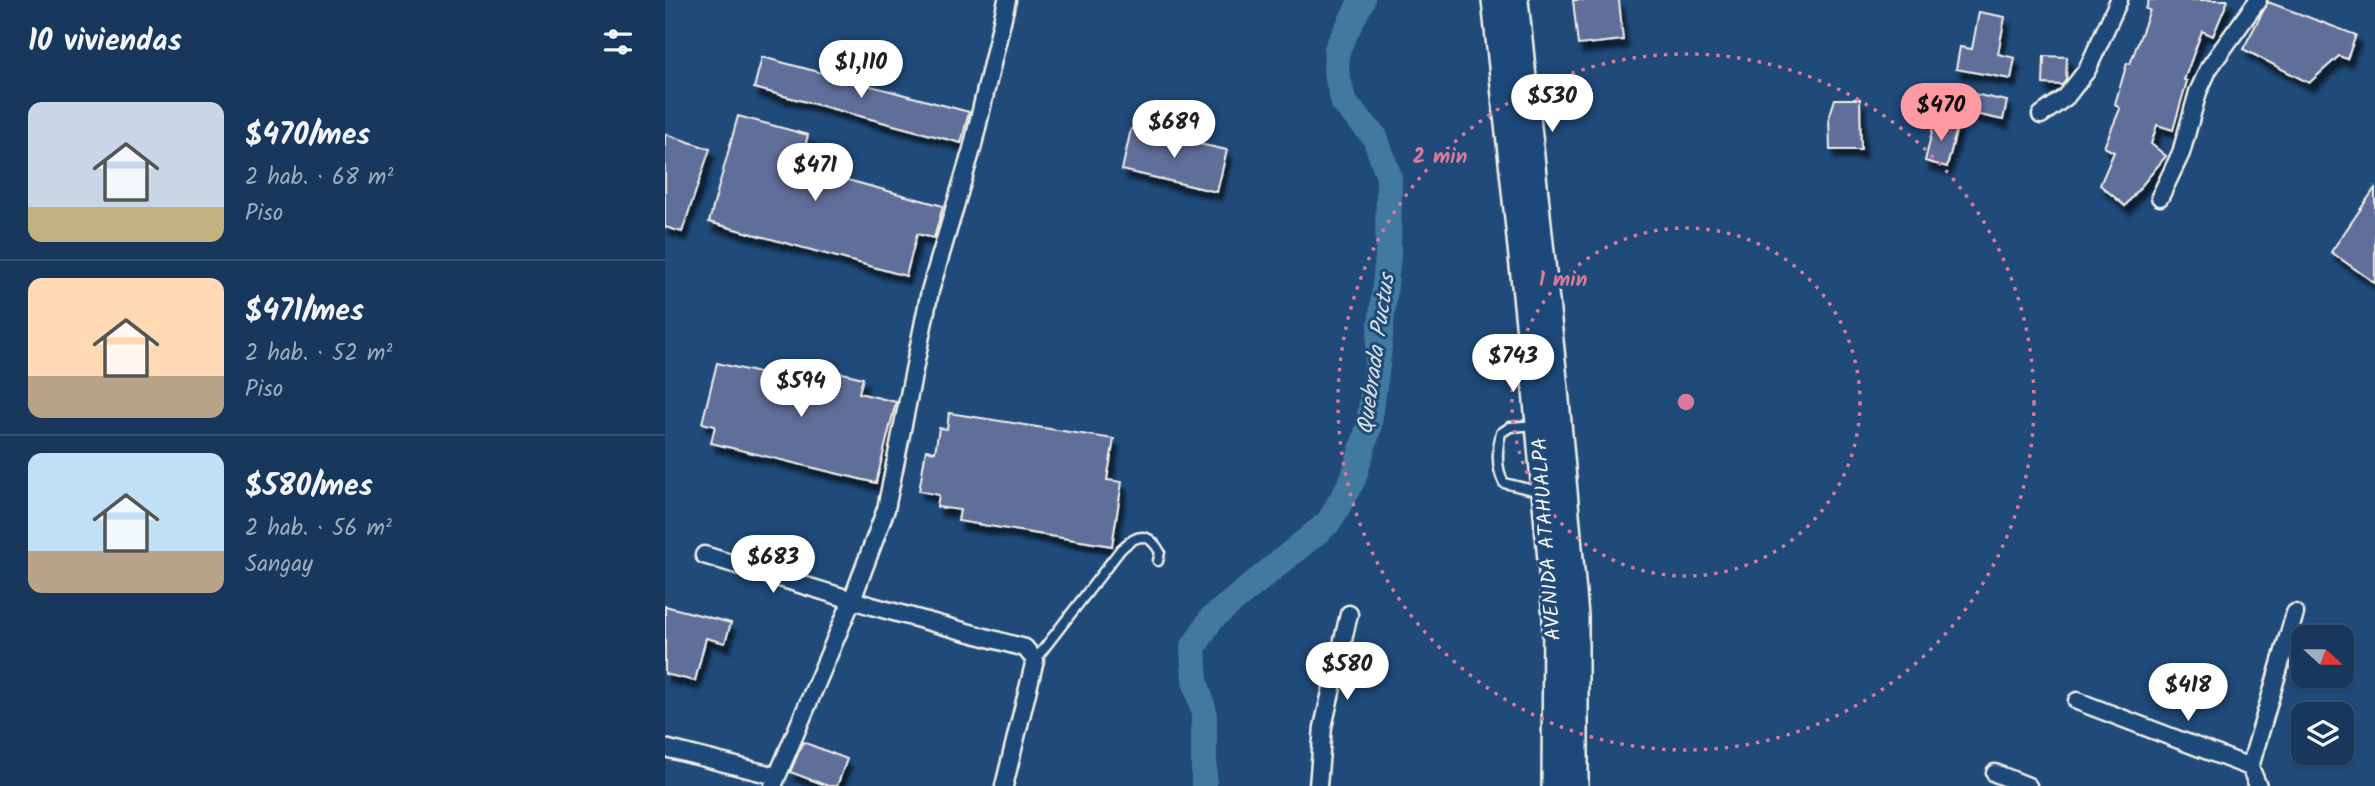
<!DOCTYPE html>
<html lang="es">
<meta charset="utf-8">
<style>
body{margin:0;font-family:Kalam,sans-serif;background:#244365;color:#f1f3f6;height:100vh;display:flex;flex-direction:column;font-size:26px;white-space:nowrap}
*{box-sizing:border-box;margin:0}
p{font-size:23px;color:#9eacbb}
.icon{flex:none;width:38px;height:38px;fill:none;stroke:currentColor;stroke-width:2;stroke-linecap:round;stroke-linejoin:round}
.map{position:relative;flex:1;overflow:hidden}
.panel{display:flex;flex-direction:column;background:#17385c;width:665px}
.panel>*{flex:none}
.needle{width:46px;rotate:111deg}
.tools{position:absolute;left:1626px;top:625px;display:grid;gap:14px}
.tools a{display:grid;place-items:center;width:63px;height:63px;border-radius:14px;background:#17385c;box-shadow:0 2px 5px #0004,0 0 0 2px #365272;font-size:35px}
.price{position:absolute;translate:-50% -60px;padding:0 16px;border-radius:24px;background:#fff;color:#222;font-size:23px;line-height:46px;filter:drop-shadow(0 2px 4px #0008)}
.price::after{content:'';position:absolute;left:50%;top:42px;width:21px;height:16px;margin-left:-10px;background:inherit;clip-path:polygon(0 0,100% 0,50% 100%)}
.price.current{background:#ff9aa2;color:#111}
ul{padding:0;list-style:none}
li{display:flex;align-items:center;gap:21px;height:175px;padding:0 28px}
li+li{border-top:2px solid #365272}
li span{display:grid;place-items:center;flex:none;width:196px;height:140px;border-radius:14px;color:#555}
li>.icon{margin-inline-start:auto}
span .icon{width:84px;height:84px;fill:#fffc;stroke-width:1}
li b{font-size:30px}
h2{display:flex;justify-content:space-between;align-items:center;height:84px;padding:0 28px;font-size:30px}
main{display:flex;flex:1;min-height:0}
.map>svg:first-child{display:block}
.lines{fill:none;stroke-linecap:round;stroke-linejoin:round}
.river{stroke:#437a9f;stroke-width:26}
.building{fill:#616e9a;stroke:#f4f1e8;stroke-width:2;filter:url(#shadow)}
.service-casing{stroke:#f4f1e8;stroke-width:13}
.minor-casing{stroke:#f4f1e8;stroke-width:21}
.secondary-casing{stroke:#f4f1e8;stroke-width:28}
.service{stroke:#1f4a7a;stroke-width:8}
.minor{stroke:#1f4a7a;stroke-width:16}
.secondary{stroke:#1f4a7a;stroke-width:23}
.ring{fill:none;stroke:#d87a9a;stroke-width:3.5;stroke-dasharray:3.5 7}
.labels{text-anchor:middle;stroke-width:6;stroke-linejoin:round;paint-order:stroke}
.street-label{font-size:21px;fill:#f4f1e8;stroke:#1f4a7a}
.water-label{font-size:23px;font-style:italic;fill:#d9dfdd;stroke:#1f4a7a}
.centre{fill:#d87a9a;stroke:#1f4a7a;stroke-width:3.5}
.ring-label{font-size:21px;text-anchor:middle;font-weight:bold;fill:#d87a9a;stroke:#1f4a7a;stroke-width:6;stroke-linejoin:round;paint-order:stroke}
</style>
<main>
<section class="panel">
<h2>10 viviendas<svg class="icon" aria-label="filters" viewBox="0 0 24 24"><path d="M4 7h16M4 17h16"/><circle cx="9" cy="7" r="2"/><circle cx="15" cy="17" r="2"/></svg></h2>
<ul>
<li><span style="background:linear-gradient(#c9d6e8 75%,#c2b280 0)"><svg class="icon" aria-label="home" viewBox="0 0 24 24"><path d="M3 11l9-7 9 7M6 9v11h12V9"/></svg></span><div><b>$470/mes</b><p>2 hab. · 68 m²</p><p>Piso</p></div></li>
<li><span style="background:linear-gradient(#ffd9b3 70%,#b9a48a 0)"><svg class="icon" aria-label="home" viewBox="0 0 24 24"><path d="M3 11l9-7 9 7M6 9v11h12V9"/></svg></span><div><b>$471/mes</b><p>2 hab. · 52 m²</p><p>Piso</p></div></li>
<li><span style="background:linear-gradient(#bfe0f5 70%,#b9a48a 0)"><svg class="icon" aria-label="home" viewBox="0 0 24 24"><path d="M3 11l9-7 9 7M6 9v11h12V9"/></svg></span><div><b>$580/mes</b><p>2 hab. · 56 m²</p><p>Sangay</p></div></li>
</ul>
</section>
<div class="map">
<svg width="1710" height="786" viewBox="0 0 1710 786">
<defs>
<filter id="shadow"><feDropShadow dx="4.5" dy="8" stdDeviation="2" flood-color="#0009"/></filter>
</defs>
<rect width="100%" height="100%" fill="#1f4a7a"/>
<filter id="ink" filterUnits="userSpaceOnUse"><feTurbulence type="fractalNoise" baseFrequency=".0143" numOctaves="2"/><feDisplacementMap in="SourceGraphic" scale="14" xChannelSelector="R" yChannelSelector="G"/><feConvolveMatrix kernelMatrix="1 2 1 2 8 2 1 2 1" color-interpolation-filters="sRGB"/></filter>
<g filter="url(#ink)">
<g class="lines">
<!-- river -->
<path class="river" d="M 539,786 L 539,712 L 530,680 L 528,648 L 546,619 L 664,522 L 688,479 L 703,430 L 712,366 L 723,255 L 724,177 L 710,137 L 679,103 L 671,71 L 672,49 L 697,0"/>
</g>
<!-- building -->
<path class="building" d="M 908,0 L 954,0 L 958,40 L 913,45 Z
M 1484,0 L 1563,0 L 1548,36 L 1537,31 L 1519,80 L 1522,81 L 1508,130 L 1492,125 L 1486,144 L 1501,156 L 1460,206 L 1435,185 L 1449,152 L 1439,147 L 1455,109 L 1450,104 L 1462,63 L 1465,64 L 1485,10 L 1481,9 Z
M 1603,2 L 1691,35 L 1682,59 L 1674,56 L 1644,83 L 1578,49 Z
M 1314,12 L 1340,17 L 1333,54 L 1350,58 L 1346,79 L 1291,69 L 1295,47 L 1307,49 Z
M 1379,56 L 1402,57 L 1401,80 L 1397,85 L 1378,84 Z
M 97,57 L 304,112 L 296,143 L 89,88 Z
M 1309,94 L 1342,101 L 1338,120 L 1305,113 Z
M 1170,99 L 1195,99 L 1196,150 L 1165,150 L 1164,118 Z
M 73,116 L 143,135 L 135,167 L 278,206 L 269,238 L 252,234 L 241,276 L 44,222 Z
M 1270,119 L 1293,124 L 1282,167 L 1260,161 Z
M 466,129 L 562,150 L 552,192 L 457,170 Z
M 0,134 L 45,149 L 17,232 L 0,227 Z
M 1710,188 L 1710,283 L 1666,252 Z
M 128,361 L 198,378 L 194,393 L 231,402 L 211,483 L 46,443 L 50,426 L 37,423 L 52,363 L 124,380 Z
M 284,413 L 449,439 L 442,480 L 457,482 L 447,546 L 293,521 L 295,510 L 272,507 L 274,495 L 254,491 L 261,450 L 270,452 L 274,428 L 282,429 Z
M 0,606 L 66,623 L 60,643 L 41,638 L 30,681 L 0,674 Z
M 138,742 L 182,759 L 172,786 L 163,786 L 125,772 Z"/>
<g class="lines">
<!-- service casing -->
<g class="service-casing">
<path id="service" d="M 872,425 L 845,427 L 836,433 C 832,449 831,468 839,483 L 876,492
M 370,660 L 456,549 C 472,534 483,531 495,552 L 493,561"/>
</g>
<!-- minor casing -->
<g class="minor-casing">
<path id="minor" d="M 1376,115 L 1401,97 L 1422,70 L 1454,0
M 1495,197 L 1516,153 L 1533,92 L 1544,68 L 1593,0
M 39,555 L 207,606 L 360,648 L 370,660 L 339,786
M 1412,701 L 1585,767 L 1593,786
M 0,748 L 111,776
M 1585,767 L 1630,613
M 1330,773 L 1363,786
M 108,786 L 187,600 L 221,509 L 265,291 L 307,149 L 342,0
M 653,786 L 658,727 L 684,614"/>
</g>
<!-- secondary casing -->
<g class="secondary-casing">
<path id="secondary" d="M 829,0 L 870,390 L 890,617 L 889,786
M 851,0 L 891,389 L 911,616 L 911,786"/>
</g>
<!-- service -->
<use href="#service" class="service"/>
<!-- minor -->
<use href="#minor" class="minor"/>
<!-- secondary -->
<use href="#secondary" class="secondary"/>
</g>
</g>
<!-- distance rings -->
<g class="ring">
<circle cx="1021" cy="402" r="174"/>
<circle cx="1021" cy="402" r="348"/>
</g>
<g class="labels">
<!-- street labels -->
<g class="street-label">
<text transform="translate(881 539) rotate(-94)" y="7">AVENIDA ATAHUALPA</text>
</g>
<!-- water labels -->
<g class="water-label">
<text transform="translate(710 354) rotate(-82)" y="8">Quebrada Puctus</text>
</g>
</g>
<circle cx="1021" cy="402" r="10" class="centre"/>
<g class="ring-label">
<text x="775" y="163">2 min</text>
<text x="898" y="286">1 min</text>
</g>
</svg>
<div class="tools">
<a><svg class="needle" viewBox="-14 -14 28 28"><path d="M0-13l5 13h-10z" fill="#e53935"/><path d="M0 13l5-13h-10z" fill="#9eacbb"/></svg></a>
<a><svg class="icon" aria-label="layers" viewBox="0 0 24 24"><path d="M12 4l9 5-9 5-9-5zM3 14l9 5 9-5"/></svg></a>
</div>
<b class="price" style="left:196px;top:100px">$1,110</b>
<b class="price" style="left:887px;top:134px">$530</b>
<b class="price current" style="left:1276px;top:143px">$470</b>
<b class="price" style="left:509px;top:160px">$689</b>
<b class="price" style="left:150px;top:203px">$471</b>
<b class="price" style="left:848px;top:394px">$743</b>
<b class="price" style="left:136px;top:419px">$594</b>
<b class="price" style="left:108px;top:595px">$683</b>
<b class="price" style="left:682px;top:702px">$580</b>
<b class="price" style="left:1523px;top:723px">$418</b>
</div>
</main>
